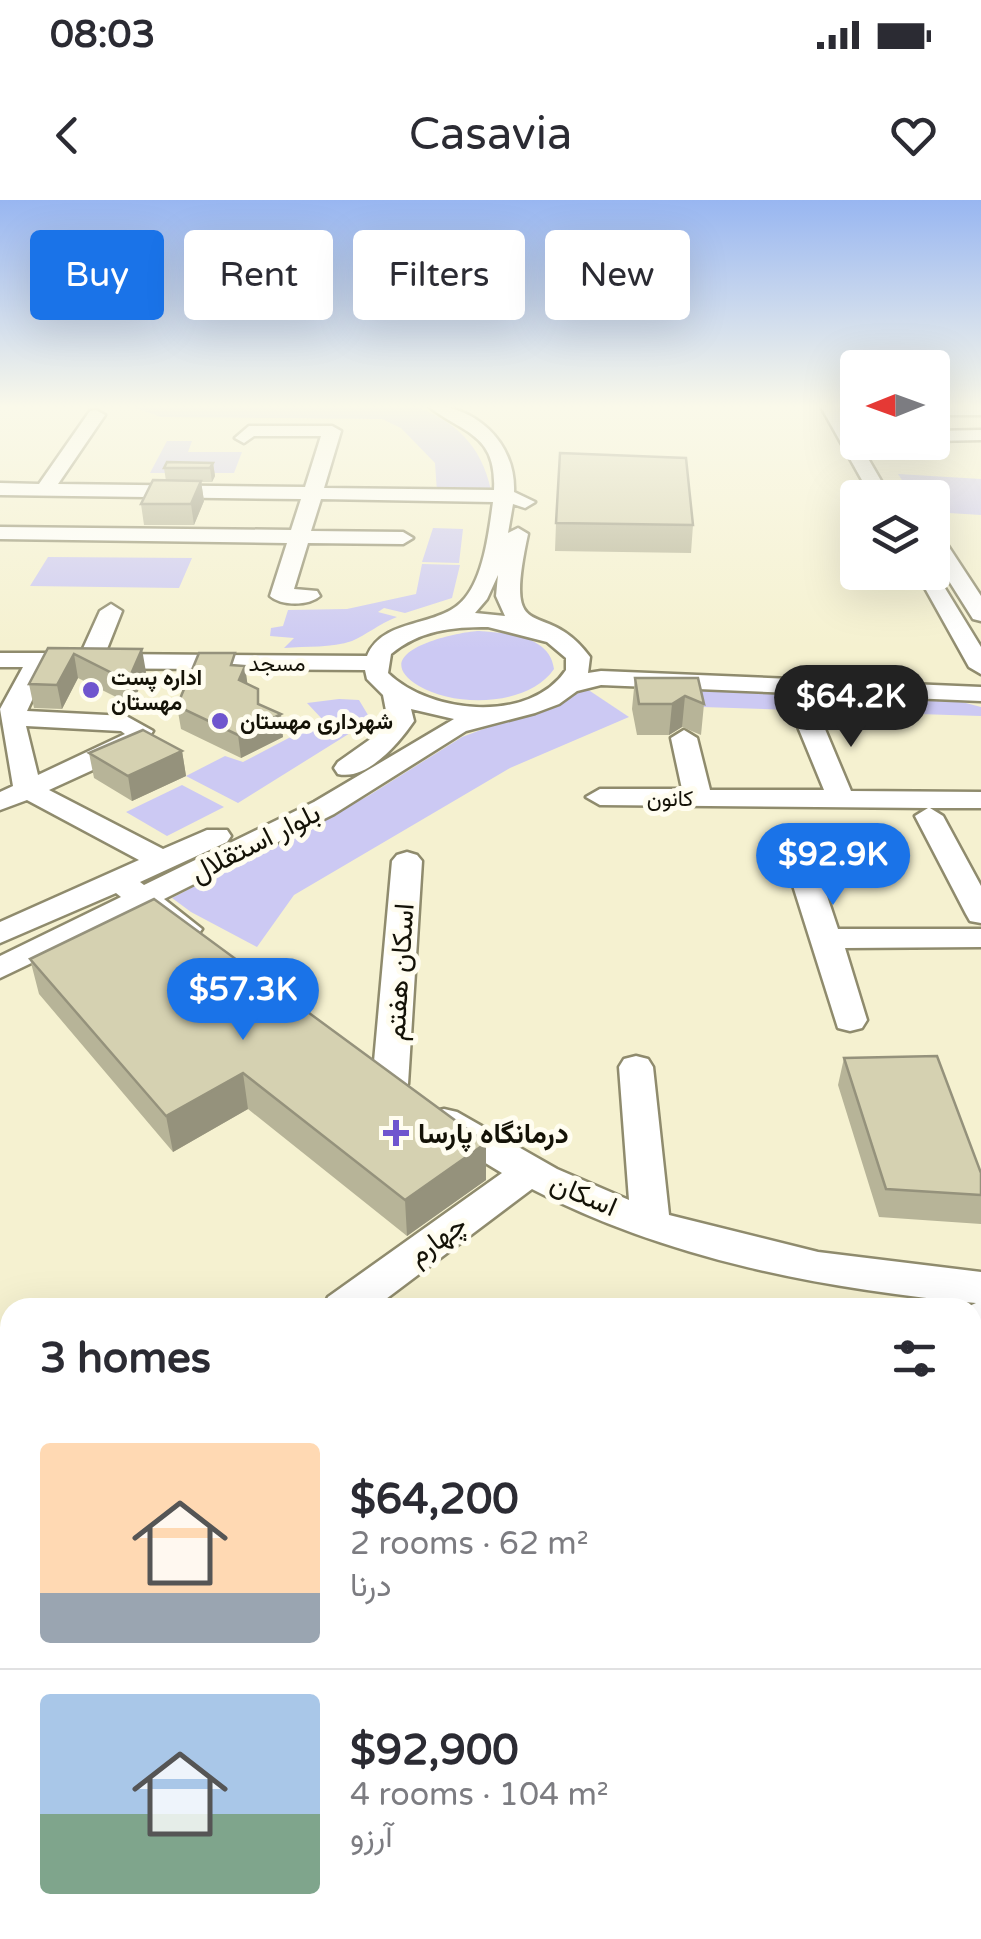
<!DOCTYPE html>
<meta charset="utf-8">
<style>
body{margin:0;font-family:"Varela Round",Vazirmatn,sans-serif;background:#f7f7f7;color:#2b2b33;height:100vh;display:flex;flex-direction:column;font-size:38px;white-space:nowrap}
*{box-sizing:border-box;margin:0}
p{font-size:32px;color:#7c7c81}
.icon{flex:none;width:55px;height:55px;fill:none;stroke:currentColor;stroke-width:2;stroke-linecap:round;stroke-linejoin:round}
.map{position:relative;flex:1;overflow:hidden}
.side{position:absolute;left:0px;top:1098px;width:982px;height:642px;display:flex;flex-direction:column;background:#fff;border-radius:30px 30px 0 0;box-shadow:0 10px 40px #0002}
.side>*{flex:none}
.hud{position:absolute;left:30px;top:30px;width:922px;height:90px;display:flex;gap:20px}
.needle{width:65px;rotate:269deg}
.fabs{position:absolute;left:840px;top:150px;display:grid;gap:20px}
.fabs a{display:grid;place-items:center;width:110px;height:110px;border-radius:10px;background:#fff;box-shadow:0 10px 40px #0002;font-size:50px}
.price{position:absolute;translate:-50% -85px;padding:0 22px;border-radius:35px;background:#1a73e8;color:#fff;font-size:32px;line-height:65px;filter:drop-shadow(0 2px 5px #0008)}
.price::after{content:'';position:absolute;left:50%;top:60px;width:30px;height:22px;margin-left:-15px;background:inherit;clip-path:polygon(0 0,100% 0,50% 100%)}
.price.selected{background:#222;color:#fff}
ul{padding:0;list-style:none}
li{display:flex;align-items:center;gap:30px;height:250px;padding:0 40px}
li+li{border-top:2px solid #e1e1e2}
li span{display:grid;place-items:center;flex:none;width:280px;height:200px;border-radius:10px;color:#555}
li>.icon{margin-inline-start:auto}
span .icon{width:120px;height:120px;fill:#fffc;stroke-width:1}
li b{font-size:42px}
h2{display:flex;justify-content:space-between;align-items:center;height:120px;padding:0 40px;font-size:42px}
.tag{padding:0 35px;border-radius:10px;background:#fff;box-shadow:0 10px 40px #0002;font-size:35px;line-height:90px}
.tag.selected{background:#1a73e8;color:#fff}
.status{display:flex;justify-content:space-between;align-items:center;height:70px;padding:0 50px;background:#fff;direction:ltr}
.status svg{height:28px;fill:currentColor}
header{display:flex;justify-content:space-between;align-items:center;height:130px;padding:0 40px;background:#fff;font-size:45px;font-weight:600}
.map>svg:first-child{display:block}
.green{fill:#ccc9f3}
.lines{fill:none;stroke-linecap:round;stroke-linejoin:round}
.minor-casing{stroke:#8f8b6d;stroke-width:5}
.major-casing{stroke:#8f8b6d;stroke-width:5}
.minor{fill:#fff;fill-rule:evenodd}
.major{fill:#fff;fill-rule:evenodd}
.wall{fill:#b7b498}
.shaded-wall{fill:#95927c}
.building{fill:#d5d1b1;stroke:#95927c;stroke-width:2.5}
.poi-dot{fill:#6f55ce;stroke:#fffdf0;stroke-width:4}
.labels{text-anchor:middle;stroke-width:10;stroke-linejoin:round;paint-order:stroke}
.far-street-label{font-size:22px;fill:#141207;stroke:#fffdf0}
.far-poi-label{font-size:22px;font-weight:bold;fill:#141207;stroke:#fffdf0;text-anchor:start}
.street-label{font-size:28px;fill:#141207;stroke:#fffdf0}
.poi-label{font-size:28px;font-weight:bold;fill:#141207;stroke:#fffdf0;text-anchor:start}
</style>
<div class="status"><b>08:03</b><svg viewBox="0 0 49 12"><path d="M0 12V9h3v3zM5 12V6h3v6zM10 12V3h3v9zM15 12V0h3v12zM26 1h20v11H26zM47 4h2v5h-2z"/></svg></div>
<header><svg class="icon" aria-label="back" viewBox="0 0 24 24"><path d="M15 5l-7 7 7 7"/></svg>Casavia<svg class="icon" aria-label="heart" viewBox="0 0 24 24"><path d="M12 20l-8-8c-3-5 5-10 8-4 3-6 11-1 8 4z"/></svg></header>
<div class="map">
<svg width="981" height="1739" viewBox="0 0 981 1739">
<rect width="100%" height="100%" fill="#f5f1d0"/>
<!-- green -->
<path class="green" d="M 127,205 L 412,205 C 456,221 481,245 491,290 L 437,292 L 435,263 L 401,228 L 382,219 L 161,217 Z
M 167,241 L 192,241 L 188,252 L 242,252 L 234,273 L 150,273 Z
M 898,274 L 981,279 L 981,315 L 933,312 L 932,298 L 913,297 Z
M 433,328 L 463,329 L 459,363 L 422,362 Z
M 48,357 L 192,358 L 179,388 L 30,386 Z
M 422,364 L 460,365 L 452,398 L 405,413 L 384,408 L 378,412 L 397,417 C 379,424 366,435 352,441 C 332,448 306,446 284,448 L 294,438 L 270,436 L 271,428 L 283,426 L 288,410 L 347,409 L 416,394 Z
M 479,431 C 506,433 550,435 554,469 C 529,506 456,508 419,486 C 363,452 456,432 479,431 Z
M 639,482 L 939,496 L 981,507 L 981,516 L 641,505 Z
M 584,487 L 629,517 L 510,568 L 294,695 L 257,747 L 191,712 L 172,698 L 368,596 L 462,537 L 542,507 Z
M 339,499 L 359,500 L 371,520 L 238,603 L 186,576 L 225,556 L 243,562 L 323,520 L 307,503 Z
M 182,585 L 224,607 L 167,636 L 126,612 Z"/>
<g class="lines">
<!-- minor casing -->
<g class="minor-casing">
<path id="minor" d="M 427,205 C 475,205 516,242 514,292 L 535,302 L 525,308 L 513,304 L 508,333 L 518,328 L 528,334 C 502,454 544,393 590,457 L 588,473 L 601,471 L 981,487 L 981,501 L 601,485 L 577,491 L 559,504 L 535,513 L 466,531 L 334,614 L 164,699 L 202,729 L 197,736 L 175,736 L 140,711 L 0,778 L 0,756 L 121,697 L 116,693 L 0,743 L 0,722 L 139,660 L 27,600 L 0,610 L 0,592 L 13,586 L 0,509 L 23,467 L 0,467 L 0,453 L 81,453 L 100,411 L 111,404 L 122,411 L 105,454 L 367,456 C 384,416 440,429 465,398 C 484,375 489,331 493,302 L 321,299 L 311,331 L 403,332 L 413,338 L 403,344 L 308,343 L 294,389 L 317,391 L 320,396 C 309,406 281,406 270,396 L 287,343 L 0,339 L 0,327 L 291,330 L 301,299 L 0,295 L 0,283 L 39,284 L 90,211 L 96,210 L 105,215 L 58,284 L 305,287 L 321,236 L 254,236 L 244,243 L 235,238 L 249,226 L 332,226 L 341,231 L 324,288 L 494,290 C 497,232 462,234 427,205 ZM 498,375 L 496,396 L 505,416 L 475,413 L 487,399 ZM 488,427 L 547,442 L 566,458 L 566,470 C 530,524 430,514 388,473 L 391,454 C 420,430 452,427 488,427 ZM 47,468 L 365,470 L 367,479 L 383,495 L 388,521 L 379,533 L 338,562 L 334,568 L 338,574 C 367,581 399,543 414,521 L 411,509 L 454,519 L 314,602 L 144,685 L 140,682 L 227,642 L 231,636 L 227,630 L 207,630 L 163,649 L 49,590 L 143,547 L 153,531 L 126,516 L 27,511 ZM 26,526 L 121,531 L 125,534 L 38,575 Z
M 820,205 L 837,205 L 891,298 L 872,298 Z
M 932,205 L 981,205 L 981,215 L 932,215 Z
M 981,230 L 981,240 L 932,241 L 933,231 Z
M 932,330 L 939,332 L 981,396 L 981,421 L 973,419 L 932,354 Z
M 932,367 L 981,447 L 981,474 L 969,467 L 916,372 L 932,372 Z
M 809,514 L 822,522 L 851,591 L 981,592 L 981,608 L 930,608 L 943,616 L 981,686 L 981,723 L 970,721 L 966,714 L 915,616 L 928,608 L 600,605 L 586,597 L 600,589 L 682,589 L 671,538 L 684,530 L 697,538 L 710,590 L 824,590 L 796,522 Z
M 799,648 L 809,651 L 814,657 L 838,729 L 981,729 L 981,747 L 845,748 L 867,820 L 862,828 L 850,831 L 838,828 L 784,657 L 789,651 Z
M 407,652 L 417,655 L 422,661 L 408,884 L 403,892 L 390,896 L 377,892 L 372,884 L 392,661 L 397,655 Z
M 636,856 L 648,859 L 653,867 L 669,1015 L 818,1052 L 981,1072 L 981,1140 L 972,1142 L 972,1108 L 965,1108 L 976,1103 C 824,1089 670,1060 532,989 L 374,1108 L 323,1108 L 328,1097 L 502,973 L 431,930 L 426,921 L 431,912 L 444,909 L 457,912 L 557,969 L 629,1000 L 619,867 L 624,859 Z
M 972,1641 L 981,1644 L 981,1706 L 972,1703 Z"/>
</g>
<!-- major casing -->
<g class="major-casing">
<path id="major" d="M 0,1401 L 10,1405 L 10,1477 L 0,1473 Z
M 0,1476 L 10,1480 L 10,1561 L 0,1556 Z
M 10,1667 L 10,1730 L 36,1730 L 15,1739 L 0,1739 L 0,1671 Z
M 158,1730 L 235,1730 L 239,1739 L 161,1739 Z"/>
</g>
<!-- minor -->
<use href="#minor" class="minor"/>
<!-- major -->
<use href="#major" class="major"/>
</g>
<!-- wall -->
<path class="wall" d="M 213,263 L 215,276 L 212,282 L 201,282 L 204,301 L 194,325 L 144,325 L 141,304 L 166,281 L 164,268 Z
M 556,323 L 693,325 L 691,353 L 555,351 Z
M 48,448 L 146,472 L 132,505 L 78,478 L 62,509 L 34,508 L 29,484 Z
M 236,465 L 245,466 L 247,484 L 258,489 L 259,504 L 283,537 L 241,558 L 181,529 L 177,506 Z
M 635,478 L 704,504 L 701,535 L 682,527 L 669,535 L 637,535 L 632,509 Z
M 182,551 L 186,576 L 132,601 L 94,578 L 89,553 Z
M 30,759 L 486,980 L 407,1036 L 248,909 L 173,952 L 39,794 Z
M 844,858 L 981,973 L 981,1024 L 879,1017 L 838,885 Z"/>
<!-- shaded-wall -->
<path class="shaded-wall" d="M 213,263 L 215,276 L 212,282 L 210,268 Z
M 201,281 L 204,301 L 194,325 L 191,304 Z
M 142,449 L 146,472 L 132,505 L 128,481 Z
M 74,454 L 78,478 L 62,509 L 57,485 Z
M 245,466 L 248,488 L 239,480 Z
M 685,496 L 682,527 L 669,535 L 672,504 Z
M 281,514 L 283,537 L 241,558 L 238,535 Z
M 182,551 L 186,576 L 132,601 L 128,576 Z
M 243,873 L 248,909 L 173,952 L 166,916 Z
M 486,943 L 486,980 L 407,1036 L 405,1000 Z"/>
<!-- building -->
<path class="building" d="M 560,253 L 686,258 L 693,325 L 556,323 Z
M 167,262 L 213,263 L 210,268 L 164,268 Z
M 153,280 L 201,281 L 191,304 L 141,304 Z
M 48,448 L 142,449 L 128,481 L 74,454 L 57,485 L 29,484 Z
M 199,453 L 235,453 L 231,465 L 245,466 L 239,480 L 258,489 L 258,504 L 281,514 L 238,535 L 177,506 Z
M 635,478 L 698,478 L 704,504 L 685,496 L 672,504 L 639,504 Z
M 143,530 L 182,551 L 128,576 L 89,553 Z
M 154,699 L 486,943 L 405,1000 L 243,873 L 166,916 L 30,759 Z
M 937,856 L 981,973 L 981,995 L 886,989 L 844,858 Z"/>
<!-- sky -->
<linearGradient id="sky" x2="0" y2="1"><stop stop-color="#98b6f1"/><stop offset="0.46" stop-color="#faf9ea"/><stop offset="1" stop-color="#faf9ea" stop-opacity="0"/></linearGradient>
<rect width="981" height="449" fill="url(#sky)"/>
<!-- markers -->
<g class="poi-dot">
<circle cx="91" cy="490" r="10"/>
<circle cx="220" cy="521" r="10"/>
<path d="M391 918h10v10h10v10h-10v10h-10v-10h-10v-10h10z"/>
</g>
<g class="labels">
<!-- far-street labels -->
<g class="far-street-label">
<text x="277" y="471">مسجد</text>
<text x="670" y="606">کانون</text>
</g>
<!-- far-poi labels -->
<g class="far-poi-label">
<text x="111" y="485">اداره پست<tspan x="111" dy="25">مهستان</tspan></text>
<text x="240" y="529">شهرداری مهستان</text>
</g>
<!-- street labels -->
<g class="street-label">
<text transform="translate(255 642) rotate(-27)" y="10">بلوار استقلال</text>
<text transform="translate(399 772) rotate(-86)" y="10">اسکان هفتم</text>
<text transform="translate(584 994) rotate(23)" y="10">اسکان</text>
<text transform="translate(437 1039) rotate(-36)" y="10">چهارم</text>
</g>
<!-- poi labels -->
<g class="poi-label">
<text x="418" y="943">درمانگاه پارسا</text>
</g>
</g>
</svg>
<div class="fabs">
<a><svg class="needle" viewBox="-14 -14 28 28"><path d="M0-13l5 13h-10z" fill="#e53935"/><path d="M0 13l5-13h-10z" fill="#7c7c81"/></svg></a>
<a><svg class="icon" aria-label="layers" viewBox="0 0 24 24"><path d="M12 4l9 5-9 5-9-5zM3 14l9 5 9-5"/></svg></a>
</div>
<b class="price selected" style="left:851px;top:550px">$64.2K</b>
<b class="price" style="left:833px;top:708px">$92.9K</b>
<b class="price" style="left:243px;top:843px">$57.3K</b>
<div class="hud">
<a class="tag selected">Buy</a>
<a class="tag">Rent</a>
<a class="tag">Filters</a>
<a class="tag">New</a>
</div>
<section class="side">
<h2>3 homes<svg class="icon" aria-label="filters" viewBox="0 0 24 24"><path d="M4 7h16M4 17h16"/><circle cx="9" cy="7" r="2"/><circle cx="15" cy="17" r="2"/></svg></h2>
<ul>
<li><span style="background:linear-gradient(#ffd9b3 75%,#9aa5b1 0)"><svg class="icon" aria-label="home" viewBox="0 0 24 24"><path d="M3 11l9-7 9 7M6 9v11h12V9"/></svg></span><div><b>$64,200</b><p>2 rooms · 62 m²</p><p>درنا</p></div></li>
<li><span style="background:linear-gradient(#a9c7e8 60%,#7fa58c 0)"><svg class="icon" aria-label="home" viewBox="0 0 24 24"><path d="M3 11l9-7 9 7M6 9v11h12V9"/></svg></span><div><b>$92,900</b><p>4 rooms · 104 m²</p><p>آرزو</p></div></li>
</ul>
</section>
</div>
